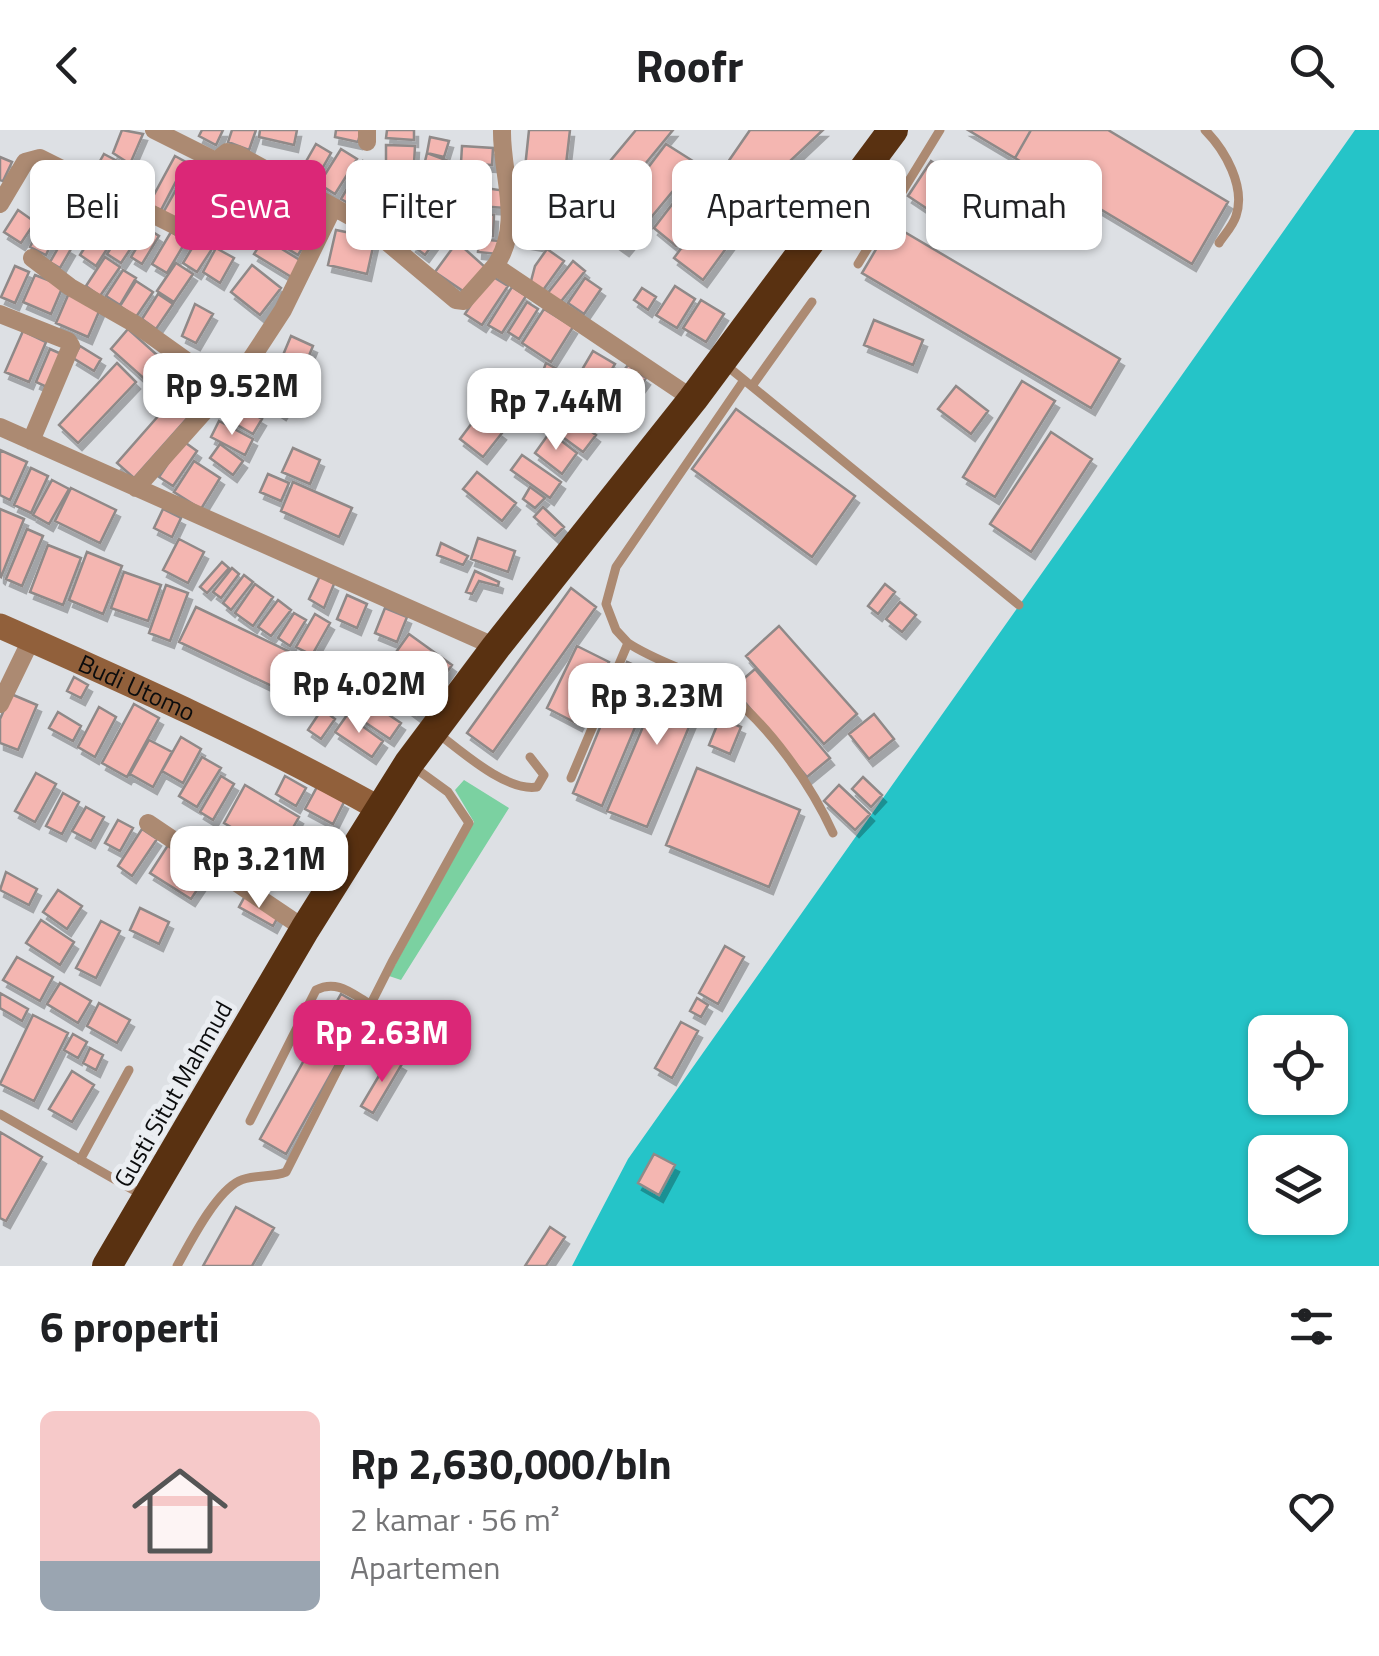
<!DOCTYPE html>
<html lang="id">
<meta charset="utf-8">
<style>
body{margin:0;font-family:"Titillium Web",sans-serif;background:#f6f6f6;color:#202124;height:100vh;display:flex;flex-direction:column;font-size:38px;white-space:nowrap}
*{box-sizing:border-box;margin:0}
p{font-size:32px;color:#757577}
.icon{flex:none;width:55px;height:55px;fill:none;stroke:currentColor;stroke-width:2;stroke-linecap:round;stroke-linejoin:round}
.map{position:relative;height:1136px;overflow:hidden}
.sheet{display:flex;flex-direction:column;background:#fff;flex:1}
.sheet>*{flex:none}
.guide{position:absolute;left:30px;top:30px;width:1320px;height:90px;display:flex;gap:20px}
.fabs{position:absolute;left:1248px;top:885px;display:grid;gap:20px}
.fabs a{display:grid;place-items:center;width:100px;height:100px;border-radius:15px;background:#fff;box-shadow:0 2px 8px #0004;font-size:50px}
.price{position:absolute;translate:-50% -85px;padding:0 22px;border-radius:20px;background:#fff;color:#222;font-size:32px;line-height:65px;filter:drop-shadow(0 2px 5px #0008)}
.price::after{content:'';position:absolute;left:50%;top:60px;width:30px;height:22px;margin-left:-15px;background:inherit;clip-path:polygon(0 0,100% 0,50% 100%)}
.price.current{background:#db2777;color:#fff}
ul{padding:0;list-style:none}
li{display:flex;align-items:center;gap:30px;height:250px;padding:0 40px}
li+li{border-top:2px solid #e0e0e0}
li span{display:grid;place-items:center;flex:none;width:280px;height:200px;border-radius:15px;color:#555}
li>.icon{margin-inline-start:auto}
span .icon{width:120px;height:120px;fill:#fffc;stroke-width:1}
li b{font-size:42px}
h2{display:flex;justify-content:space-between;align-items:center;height:120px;padding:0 40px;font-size:42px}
.chip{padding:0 35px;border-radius:15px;background:#fff;box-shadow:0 2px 8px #0004;font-size:35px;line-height:90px}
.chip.current{background:#db2777;color:#fff}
header{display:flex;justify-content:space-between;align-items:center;height:130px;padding:0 40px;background:#fff;font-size:45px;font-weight:700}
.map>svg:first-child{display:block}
.green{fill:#7bd1a1}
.water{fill:#25c4c8;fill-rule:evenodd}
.building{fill:#f4b6b1;stroke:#8f8988;stroke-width:2.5;filter:url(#shadow)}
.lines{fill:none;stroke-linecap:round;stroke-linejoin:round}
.lane{stroke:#ac8a72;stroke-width:9}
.street{stroke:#ac8a72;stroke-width:18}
.secondary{stroke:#91603b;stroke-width:25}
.highway{stroke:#593111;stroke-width:30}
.labels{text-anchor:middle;stroke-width:10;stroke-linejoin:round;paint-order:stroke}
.street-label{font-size:25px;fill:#0b0c0d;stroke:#eaedf1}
</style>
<header><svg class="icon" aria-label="back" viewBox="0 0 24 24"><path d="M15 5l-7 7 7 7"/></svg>Roofr<svg class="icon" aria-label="search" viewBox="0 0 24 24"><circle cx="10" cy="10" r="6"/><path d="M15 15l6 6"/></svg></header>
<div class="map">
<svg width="1379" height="1136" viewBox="0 0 1379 1136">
<defs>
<filter id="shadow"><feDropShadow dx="4" dy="7" stdDeviation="0" flood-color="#0004"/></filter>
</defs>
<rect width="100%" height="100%" fill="#dde0e4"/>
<!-- green -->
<path class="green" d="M 464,650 L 509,678 L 401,850 L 389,846 L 474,692 L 455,660 Z"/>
<!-- water -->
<path class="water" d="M 1355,0 L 1379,0 L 1379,1136 L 572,1136 L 628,1029 ZM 1265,902 L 1330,902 L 1330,968 L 1265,968 ZM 1265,1022 L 1330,1022 L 1330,1088 L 1265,1088 Z"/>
<!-- building -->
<path class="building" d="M 122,0 L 143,4 L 130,34 L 113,23 Z
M 202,0 L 223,0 L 216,15 L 199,6 Z
M 232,0 L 256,0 L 249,20 L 228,12 Z
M 260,0 L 297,0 L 294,15 L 259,7 Z
M 336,0 L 361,0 L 358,12 L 335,7 Z
M 387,0 L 414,0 L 414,10 L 386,8 Z
M 529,0 L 570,0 L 565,43 L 525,38 Z
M 636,0 L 673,0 L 622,62 L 607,50 L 620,35 L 611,30 Z
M 750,0 L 823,0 L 751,68 L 719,45 Z
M 968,0 L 1031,0 L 1015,28 Z
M 1031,0 L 1108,0 L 1228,72 L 1192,134 L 1015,28 Z
M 430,7 L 449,11 L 444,27 L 427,23 Z
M 316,14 L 331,23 L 315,51 L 300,42 Z
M 666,14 L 696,33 L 625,119 L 600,101 Z
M 386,15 L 415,16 L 414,33 L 386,31 Z
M 462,16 L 493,18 L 492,35 L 461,33 Z
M 341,19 L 357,29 L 335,64 L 319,54 Z
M 427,23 L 462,36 L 459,57 L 422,44 Z
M 104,24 L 136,41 L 131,50 L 100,31 Z
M 175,26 L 186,32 L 161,80 L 149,74 Z
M 0,27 L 12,32 L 3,51 L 0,50 Z
M 363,31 L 377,39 L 355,77 L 341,69 Z
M 931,31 L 957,49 L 935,84 L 908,66 Z
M 225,33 L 247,46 L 213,107 L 191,94 Z
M 389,36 L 411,51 L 382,94 L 360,80 Z
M 42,38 L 87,60 L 82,74 L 39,53 Z
M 700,38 L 726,56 L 676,116 L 654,98 Z
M 187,40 L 205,51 L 181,94 L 163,83 Z
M 523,41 L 568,48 L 566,66 L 521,59 Z
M 249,47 L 264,57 L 245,88 L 230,79 Z
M 465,55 L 506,61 L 506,78 L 464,75 Z
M 266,57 L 284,68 L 258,111 L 239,100 Z
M 424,57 L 439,68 L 410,110 L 394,99 Z
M 720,66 L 749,87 L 703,150 L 674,128 Z
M 517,67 L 557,73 L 553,91 L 516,86 Z
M 287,69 L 302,78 L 279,114 L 265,105 Z
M 304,77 L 321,88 L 298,125 L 280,114 Z
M 110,78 L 127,88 L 96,136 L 80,125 Z
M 18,80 L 35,92 L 21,113 L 4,102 Z
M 459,82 L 494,85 L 493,106 L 457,103 Z
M 132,85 L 147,94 L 121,133 L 107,124 Z
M 433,86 L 446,96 L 425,125 L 412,115 Z
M 519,89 L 548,95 L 545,115 L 516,110 Z
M 891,94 L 1120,229 L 1091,278 L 862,143 Z
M 40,98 L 55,105 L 46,125 L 30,117 Z
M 148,99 L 159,106 L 142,134 L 131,127 Z
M 336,100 L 375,108 L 367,144 L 328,135 Z
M 171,102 L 186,111 L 167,143 L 152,134 Z
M 264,108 L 303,132 L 293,148 L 254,124 Z
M 479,109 L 499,111 L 498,124 L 478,122 Z
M 197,110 L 212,119 L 197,142 L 183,133 Z
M 457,112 L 485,137 L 463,161 L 435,142 Z
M 61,113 L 71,119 L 60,138 L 50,132 Z
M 216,118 L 234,128 L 220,153 L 203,142 Z
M 547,119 L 564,131 L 541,163 L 530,155 L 535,136 Z
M 105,127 L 120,137 L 100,166 L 86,156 Z
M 573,131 L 585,141 L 559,174 L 547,164 Z
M 176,133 L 193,144 L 174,172 L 157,161 Z
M 252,135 L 281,158 L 260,185 L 231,162 Z
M 15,136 L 29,142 L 15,173 L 1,167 Z
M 123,140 L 136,148 L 120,175 L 106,166 Z
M 35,145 L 63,156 L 51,184 L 23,172 Z
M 490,145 L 508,156 L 482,195 L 465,184 Z
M 585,148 L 601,159 L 584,184 L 568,173 Z
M 136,151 L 153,162 L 136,187 L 120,176 Z
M 675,156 L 695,169 L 677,198 L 656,185 Z
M 512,157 L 526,166 L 502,203 L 488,195 Z
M 642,158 L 656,167 L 648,180 L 634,170 Z
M 69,163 L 101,177 L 88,207 L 56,193 Z
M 158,164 L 173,174 L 156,199 L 142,189 Z
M 701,170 L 724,184 L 706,212 L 683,198 Z
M 527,172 L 538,179 L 519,209 L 508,202 Z
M 195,174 L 213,184 L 196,213 L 182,206 Z
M 544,179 L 573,197 L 551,232 L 522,213 Z
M 874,190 L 923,210 L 913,235 L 864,215 Z
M 128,199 L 185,250 L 168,270 L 111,219 Z
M 23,201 L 46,212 L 29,252 L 5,242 Z
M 291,206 L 313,216 L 305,235 L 283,225 Z
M 80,216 L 101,229 L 94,241 L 73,228 Z
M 50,219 L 66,226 L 51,259 L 36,252 Z
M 593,221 L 615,234 L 602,256 L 580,243 Z
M 275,231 L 297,244 L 290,257 L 267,244 Z
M 117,233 L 136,252 L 78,313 L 59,295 Z
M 546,233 L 573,248 L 564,260 L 540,249 Z
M 628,235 L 646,248 L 624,278 L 606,264 Z
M 254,245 L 291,268 L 282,283 L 245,259 Z
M 189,251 L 206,267 L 134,348 L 117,333 Z
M 1022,251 L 1055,271 L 995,367 L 963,347 Z
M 956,256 L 988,281 L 971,304 L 938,279 Z
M 229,270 L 262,289 L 253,304 L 220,285 Z
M 736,279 L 855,366 L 812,427 L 692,339 Z
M 562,280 L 596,305 L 583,322 L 549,297 Z
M 478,285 L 502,303 L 483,327 L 460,309 Z
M 219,291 L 253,309 L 245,325 L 211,307 Z
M 550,302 L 577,323 L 562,344 L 535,323 Z
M 1051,302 L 1092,329 L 1031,422 L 990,394 Z
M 183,311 L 197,321 L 173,356 L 159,347 Z
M 220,314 L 243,331 L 233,345 L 210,328 Z
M 293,318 L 320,330 L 310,354 L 282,342 Z
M 0,320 L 27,332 L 10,370 L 0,365 Z
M 522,325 L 561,352 L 550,368 L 511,340 Z
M 194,331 L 220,348 L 201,379 L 174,362 Z
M 31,338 L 48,346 L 31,383 L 14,375 Z
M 477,342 L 516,373 L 502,391 L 463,359 Z
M 268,344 L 289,353 L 281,371 L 260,362 Z
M 52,350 L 69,359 L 49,394 L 33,385 Z
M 293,352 L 352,378 L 339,407 L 281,381 Z
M 530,357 L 545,368 L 535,378 L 523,369 Z
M 71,358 L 116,380 L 100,413 L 55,391 Z
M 543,377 L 564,397 L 555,406 L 534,387 Z
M 0,379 L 24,389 L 1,447 L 0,446 Z
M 163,379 L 181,388 L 172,407 L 154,398 Z
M 27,399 L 43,406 L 22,456 L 6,449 Z
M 478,408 L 515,421 L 508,442 L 471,429 Z
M 179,409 L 204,422 L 188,453 L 163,440 Z
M 441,413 L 468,426 L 463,435 L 437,425 Z
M 48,415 L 81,428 L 63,475 L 30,462 Z
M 87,422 L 122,436 L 103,484 L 69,470 Z
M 222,432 L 229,438 L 207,463 L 200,457 Z
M 232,438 L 239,444 L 221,468 L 213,462 Z
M 475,441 L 499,452 L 498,456 L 479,451 L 472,464 L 466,462 Z
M 124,442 L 161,455 L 148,491 L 111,478 Z
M 244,445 L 253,452 L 231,480 L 223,473 Z
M 320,446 L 334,454 L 324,478 L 309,469 Z
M 255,454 L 273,467 L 253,496 L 235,483 Z
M 885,454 L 895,462 L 878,484 L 868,476 Z
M 166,455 L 188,463 L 170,511 L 149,503 Z
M 571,458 L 596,477 L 493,622 L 467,603 Z
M 347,465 L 367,474 L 357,498 L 337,489 Z
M 278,470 L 291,480 L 271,506 L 258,497 Z
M 900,472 L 916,485 L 902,502 L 886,489 Z
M 196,477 L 334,543 L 318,578 L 179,512 Z
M 385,478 L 407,487 L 397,512 L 375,503 Z
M 294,483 L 306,490 L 290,516 L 278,508 Z
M 315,484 L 330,493 L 312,525 L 296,517 Z
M 779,496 L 857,584 L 824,614 L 746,526 Z
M 409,504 L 452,535 L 417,585 L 374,553 Z
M 577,516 L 609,532 L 578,594 L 547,578 Z
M 627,532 L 657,545 L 602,676 L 573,663 Z
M 668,538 L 707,554 L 647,697 L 607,681 Z
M 755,539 L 830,628 L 807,647 L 733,558 Z
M 74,547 L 88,555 L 81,568 L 67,561 Z
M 11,564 L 37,575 L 18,620 L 0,613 L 0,589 Z
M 362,567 L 401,593 L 390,609 L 351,583 Z
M 134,574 L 159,588 L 127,647 L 102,633 Z
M 99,577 L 116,587 L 95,627 L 78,617 Z
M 322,579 L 335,589 L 321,609 L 308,600 Z
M 58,582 L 81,596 L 73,611 L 49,598 Z
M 874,584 L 894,609 L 869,629 L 849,604 Z
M 347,585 L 383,611 L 372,627 L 335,602 Z
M 720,588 L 741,597 L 730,624 L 709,615 Z
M 181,607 L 201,619 L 183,653 L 162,641 Z
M 149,610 L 172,622 L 153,657 L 130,644 Z
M 202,627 L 221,638 L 197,677 L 179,666 Z
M 697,638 L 800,680 L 769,757 L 666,715 Z
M 36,643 L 56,654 L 35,692 L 15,681 Z
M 221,646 L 234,654 L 213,690 L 200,682 Z
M 285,646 L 306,658 L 296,676 L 276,664 Z
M 863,647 L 882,665 L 871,677 L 852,659 Z
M 245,655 L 299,687 L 278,724 L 224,693 Z
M 839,655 L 870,684 L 855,700 L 824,671 Z
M 317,657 L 344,672 L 333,694 L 305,679 Z
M 63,663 L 79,672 L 62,704 L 46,696 Z
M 86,677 L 104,687 L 91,711 L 72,701 Z
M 118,690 L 133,698 L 120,721 L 105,713 Z
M 142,699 L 157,709 L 132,746 L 118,736 Z
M 170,712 L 211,739 L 191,769 L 150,743 Z
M 6,742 L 37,759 L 29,775 L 0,760 Z
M 58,760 L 82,776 L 67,799 L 43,782 Z
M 245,766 L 279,785 L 273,796 L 239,777 Z
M 140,778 L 169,792 L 159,814 L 130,800 Z
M 41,790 L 74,812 L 60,835 L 26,813 Z
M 101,791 L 120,801 L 96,848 L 76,838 Z
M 725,816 L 744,827 L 718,874 L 699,863 Z
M 17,827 L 53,847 L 40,871 L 3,850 Z
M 60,853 L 91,871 L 78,893 L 47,874 Z
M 0,863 L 28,879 L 22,891 L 0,878 Z
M 341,864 L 367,879 L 286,1024 L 260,1009 Z
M 697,868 L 708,875 L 701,887 L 690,881 Z
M 99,873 L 130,890 L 117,913 L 87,896 Z
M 33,885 L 68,903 L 34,971 L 0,954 Z
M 681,892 L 698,901 L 672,948 L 655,938 Z
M 73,904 L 87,912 L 78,928 L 64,920 Z
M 90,918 L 103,925 L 96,940 L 83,933 Z
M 390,927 L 402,934 L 373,983 L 361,976 Z
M 72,941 L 94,955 L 72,992 L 49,979 Z
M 0,1002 L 42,1027 L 6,1091 L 0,1088 Z
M 654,1024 L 675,1035 L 659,1065 L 638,1053 Z
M 236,1077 L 274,1098 L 252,1136 L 203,1136 Z
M 550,1097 L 565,1107 L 546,1136 L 525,1136 Z"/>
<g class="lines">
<!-- lane -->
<path class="lane" d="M 1205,0 C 1225,20 1246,57 1236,86 C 1233,96 1224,105 1219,113
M 858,134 L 940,0
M 727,236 L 1019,475
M 744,250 L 616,437 L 606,474 L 616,500 L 628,513 C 658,533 695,541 725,562 C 769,594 811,655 833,703
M 752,256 L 812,172
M 436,602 C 460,620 506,662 537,657 L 544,645 L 530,627
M 571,648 L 628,513
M 0,984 L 144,1066
M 250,991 L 316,860 C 337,849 352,864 370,874
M 80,1030 L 129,940
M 177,1136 C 190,1113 215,1063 239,1051 C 253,1044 271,1048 286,1042 L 392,832 L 469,693 L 448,662 L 411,635"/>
<!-- street -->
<path class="street" d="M 154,0 L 218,32
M 367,12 L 367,0
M 0,74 L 25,32 L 40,28 L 182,99 L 222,26 L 227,22 L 237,24 L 368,96 L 456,170 L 464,171 L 495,136 L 693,269
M 32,128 L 70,157 L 135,194 L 226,259
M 495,136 C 524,94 501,45 502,0
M 0,184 L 68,211 L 71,216 L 31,311
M 0,297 L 496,517
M 136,358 L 251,229 L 283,180 L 333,78
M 0,574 L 31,510
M 148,693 L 305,799"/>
<!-- secondary -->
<path class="secondary" id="s1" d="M 0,496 C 131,554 254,609 380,679"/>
<!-- highway -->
<path class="highway" d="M 107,1136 L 305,799 L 409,633 L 496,517 L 693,269 L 893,0"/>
</g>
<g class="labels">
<!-- street labels -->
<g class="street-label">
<text dy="9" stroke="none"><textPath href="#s1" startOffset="150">Budi Utomo</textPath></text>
<text transform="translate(173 964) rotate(-60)" y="9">Gusti Situt Mahmud</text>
</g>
</g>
</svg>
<div class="fabs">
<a><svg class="icon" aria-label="locate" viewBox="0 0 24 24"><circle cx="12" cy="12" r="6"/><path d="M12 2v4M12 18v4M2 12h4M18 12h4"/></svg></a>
<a><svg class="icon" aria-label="layers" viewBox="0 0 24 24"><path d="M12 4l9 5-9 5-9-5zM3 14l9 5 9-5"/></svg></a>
</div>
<b class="price" style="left:232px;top:308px">Rp 9.52M</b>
<b class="price" style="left:556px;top:323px">Rp 7.44M</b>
<b class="price" style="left:359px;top:606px">Rp 4.02M</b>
<b class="price" style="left:657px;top:618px">Rp 3.23M</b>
<b class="price" style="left:259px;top:781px">Rp 3.21M</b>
<b class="price current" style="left:382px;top:955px">Rp 2.63M</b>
<div class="guide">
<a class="chip">Beli</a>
<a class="chip current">Sewa</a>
<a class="chip">Filter</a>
<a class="chip">Baru</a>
<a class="chip">Apartemen</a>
<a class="chip">Rumah</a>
</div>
</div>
<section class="sheet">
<h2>6 properti<svg class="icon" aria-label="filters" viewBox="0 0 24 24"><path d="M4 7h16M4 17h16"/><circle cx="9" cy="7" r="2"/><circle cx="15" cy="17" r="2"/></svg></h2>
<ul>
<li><span style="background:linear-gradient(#f6c9c9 75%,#9aa5b1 0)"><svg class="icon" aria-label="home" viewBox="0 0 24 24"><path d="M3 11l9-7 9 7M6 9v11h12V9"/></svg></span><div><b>Rp 2,630,000/bln</b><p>2 kamar · 56 m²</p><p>Apartemen</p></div><svg class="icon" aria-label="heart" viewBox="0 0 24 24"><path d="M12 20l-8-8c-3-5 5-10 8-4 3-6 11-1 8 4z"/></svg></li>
</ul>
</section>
